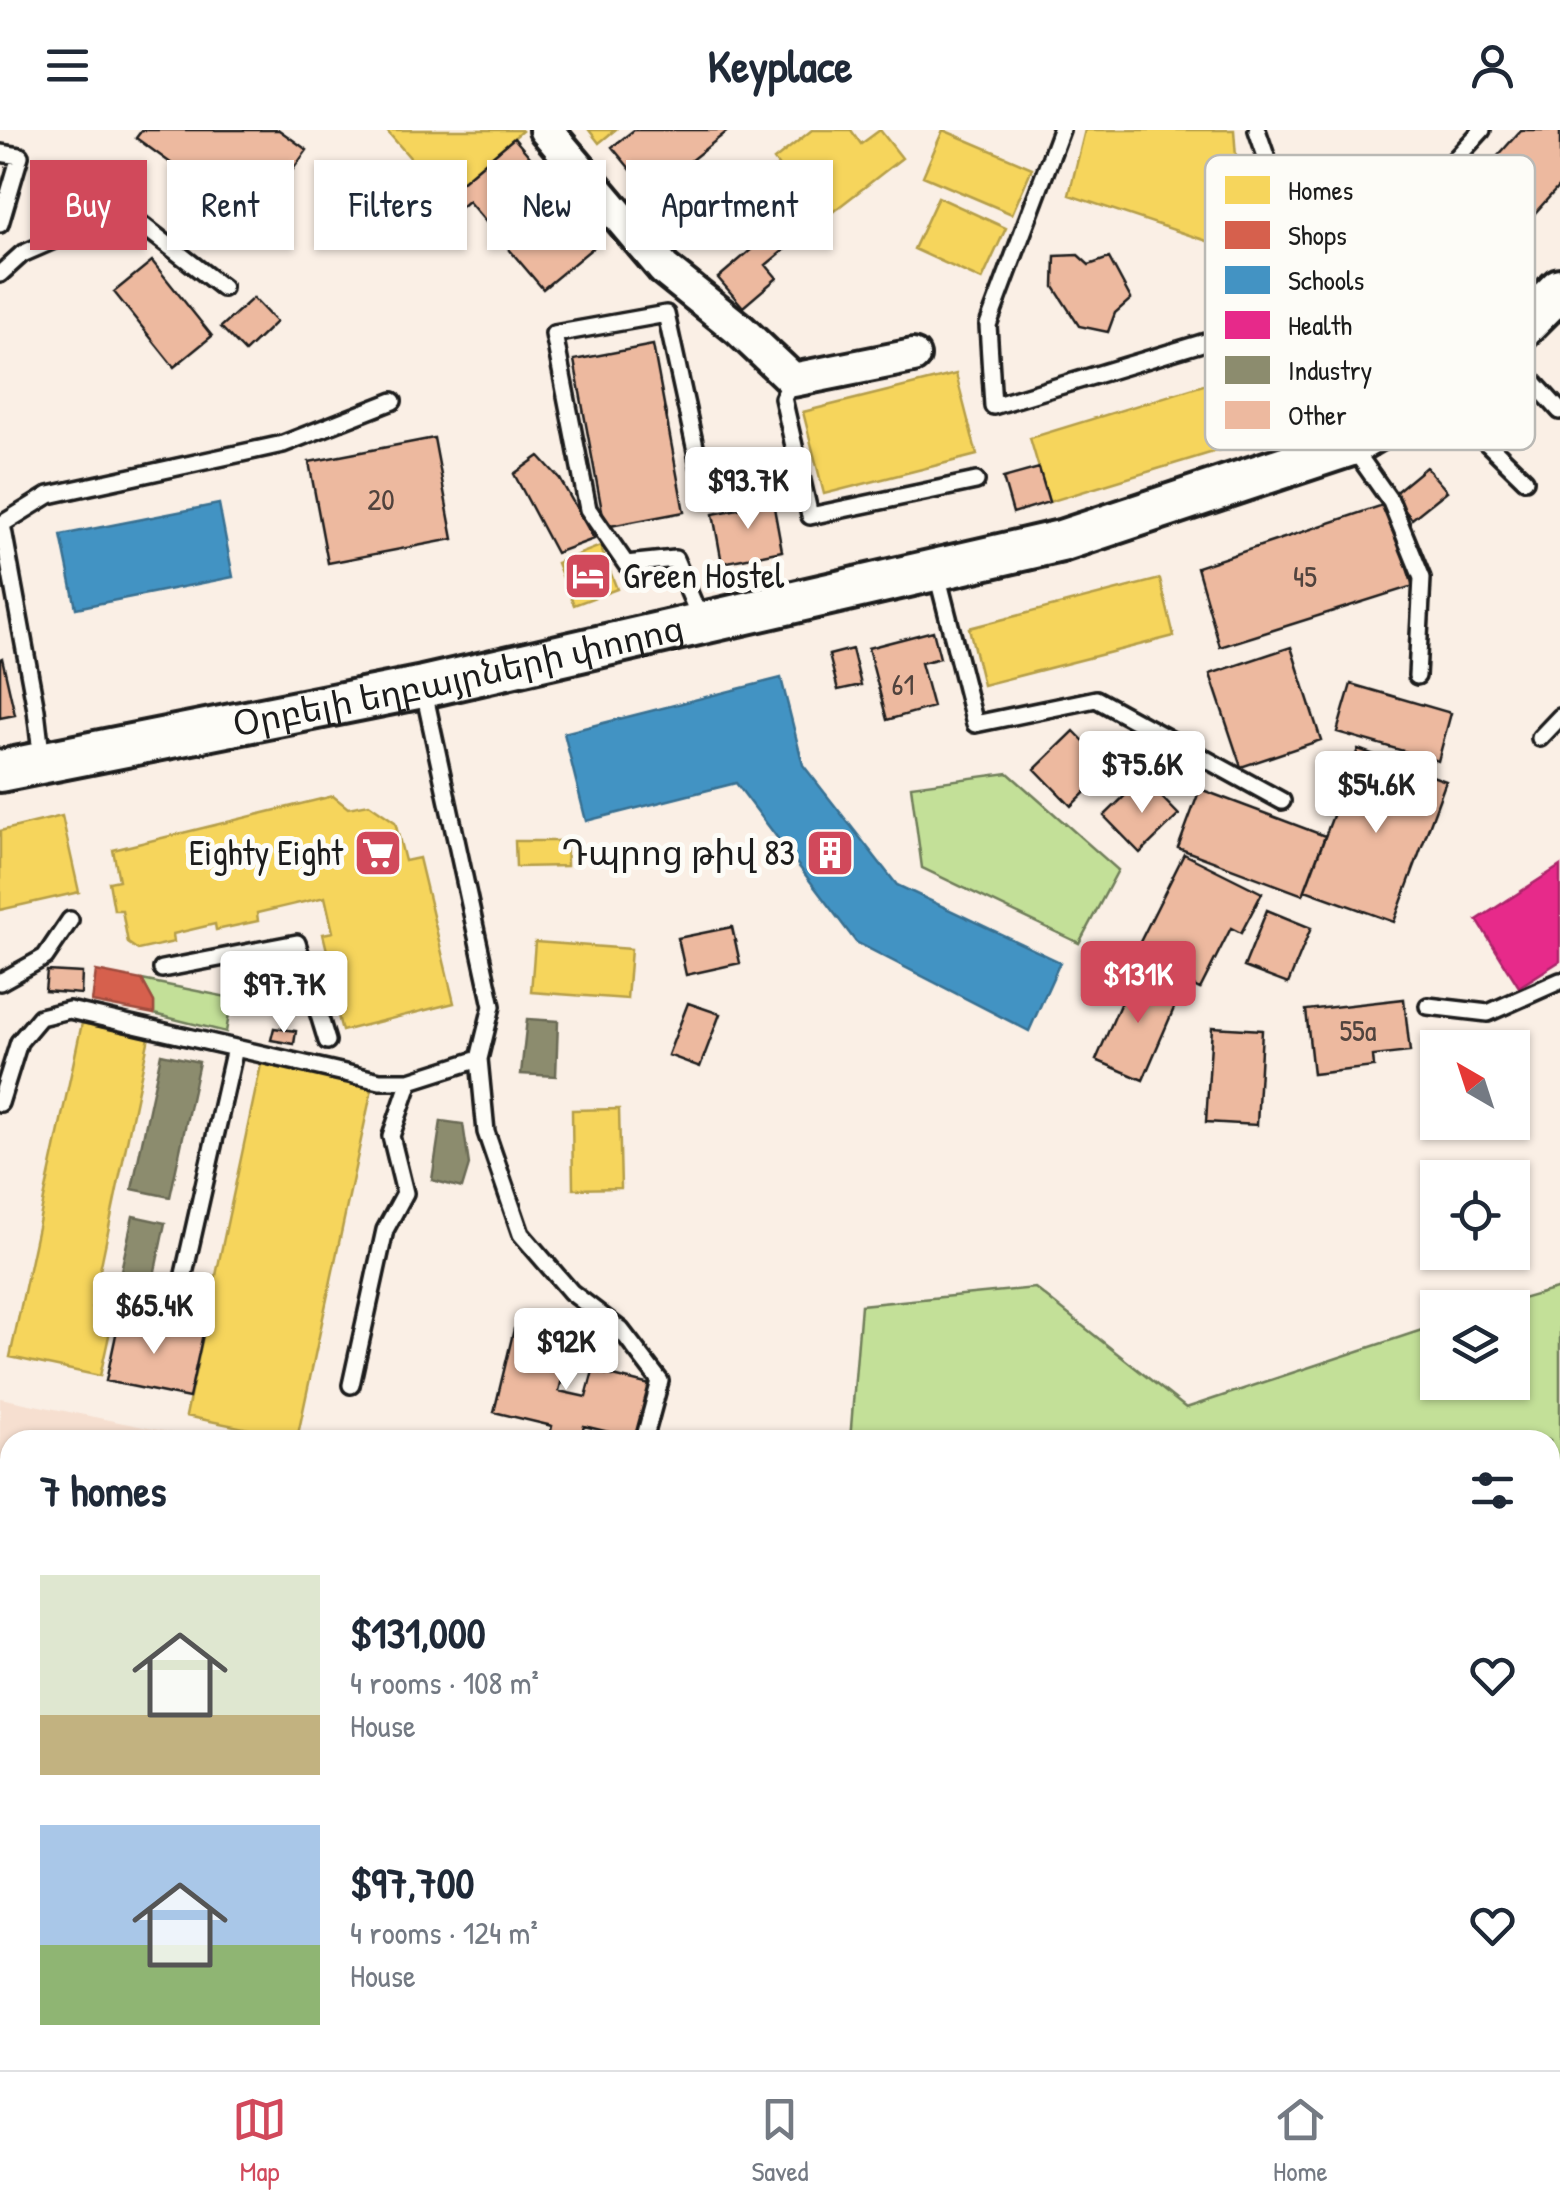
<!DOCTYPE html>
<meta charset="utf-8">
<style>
body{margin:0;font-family:"Patrick Hand","Noto Sans Armenian",sans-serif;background:#f2f2f3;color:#1f2937;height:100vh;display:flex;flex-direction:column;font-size:38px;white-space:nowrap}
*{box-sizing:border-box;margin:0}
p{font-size:32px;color:#747a83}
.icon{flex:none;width:55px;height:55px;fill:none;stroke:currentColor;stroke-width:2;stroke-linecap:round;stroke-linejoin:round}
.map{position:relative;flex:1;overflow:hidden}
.drawer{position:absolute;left:0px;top:1300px;width:1560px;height:640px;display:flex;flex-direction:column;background:#fff;border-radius:30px 30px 0 0;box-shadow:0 2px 8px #0004}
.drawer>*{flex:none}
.top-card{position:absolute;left:30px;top:30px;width:1000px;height:90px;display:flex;gap:20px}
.needle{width:65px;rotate:321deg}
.controls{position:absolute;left:1420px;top:900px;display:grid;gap:20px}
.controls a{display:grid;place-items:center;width:110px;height:110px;border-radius:0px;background:#fff;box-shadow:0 2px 8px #0004;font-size:50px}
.price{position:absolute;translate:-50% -85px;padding:0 22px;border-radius:10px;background:#fff;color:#222;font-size:32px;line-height:65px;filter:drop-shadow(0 2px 5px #0008)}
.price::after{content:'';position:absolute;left:50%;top:60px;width:30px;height:22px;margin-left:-15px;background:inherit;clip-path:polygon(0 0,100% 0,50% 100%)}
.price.on{background:#d1495b;color:#fff}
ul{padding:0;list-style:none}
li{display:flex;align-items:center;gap:30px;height:250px;padding:0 40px}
li span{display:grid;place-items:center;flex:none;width:280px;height:200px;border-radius:0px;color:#555}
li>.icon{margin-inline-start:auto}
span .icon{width:120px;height:120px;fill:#fffc;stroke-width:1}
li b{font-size:42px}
h2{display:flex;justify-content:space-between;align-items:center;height:120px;padding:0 40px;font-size:42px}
.pill{padding:0 35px;border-radius:0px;background:#fff;box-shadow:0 2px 8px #0004;font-size:35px;line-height:90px}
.pill.on{background:#d1495b;color:#fff}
header{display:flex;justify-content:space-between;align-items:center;height:130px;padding:0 40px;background:#fff;font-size:45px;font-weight:700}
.menu{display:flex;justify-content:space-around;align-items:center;height:140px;border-top:2px solid #e0e1e3;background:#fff;font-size:28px;color:#747a83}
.menu a{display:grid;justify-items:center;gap:5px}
.menu .on{color:#d1495b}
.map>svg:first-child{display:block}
.built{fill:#f6dfd0}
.green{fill:#c3e098;stroke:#707e5a;stroke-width:2.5}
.homes{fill:#f6d55c;stroke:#b59e49;stroke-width:2.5}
.shops{fill:#d6604d;stroke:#9e4c3e;stroke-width:2.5}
.schools{fill:#4393c3;stroke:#376f91;stroke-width:2.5}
.health{fill:#e7298a;stroke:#aa2569;stroke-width:2.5}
.industry{fill:#8c8c6e;stroke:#6a6a55;stroke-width:2.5}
.building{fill:#edb99f;stroke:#1c1c1c;stroke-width:2.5}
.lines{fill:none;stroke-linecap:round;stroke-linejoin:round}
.service-casing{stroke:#1c1c1c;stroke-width:22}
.minor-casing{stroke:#1c1c1c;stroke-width:40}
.tertiary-casing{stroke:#1c1c1c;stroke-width:48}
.service{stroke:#fdfcf7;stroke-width:15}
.minor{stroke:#fdfcf7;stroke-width:32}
.tertiary{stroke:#fdfcf7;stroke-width:40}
.labels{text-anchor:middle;stroke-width:10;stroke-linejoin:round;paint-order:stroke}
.number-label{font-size:30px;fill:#50433d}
.poi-label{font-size:35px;fill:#1c1c1c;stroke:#fdfcf7;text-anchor:end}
.street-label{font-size:35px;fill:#1c1c1c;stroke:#fdfcf7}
.key{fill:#fdfcf7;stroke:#bab9b5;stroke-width:2.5}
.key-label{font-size:28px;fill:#1c1c1c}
</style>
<header><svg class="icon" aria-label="menu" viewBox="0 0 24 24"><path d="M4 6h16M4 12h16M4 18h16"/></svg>Keyplace<svg class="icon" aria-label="person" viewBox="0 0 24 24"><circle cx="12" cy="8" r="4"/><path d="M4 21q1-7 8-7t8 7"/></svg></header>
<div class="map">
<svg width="1560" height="1940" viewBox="0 0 1560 1940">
<rect width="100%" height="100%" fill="#faefe5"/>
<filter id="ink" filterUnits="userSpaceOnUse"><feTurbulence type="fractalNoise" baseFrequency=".01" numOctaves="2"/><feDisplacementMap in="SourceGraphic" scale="20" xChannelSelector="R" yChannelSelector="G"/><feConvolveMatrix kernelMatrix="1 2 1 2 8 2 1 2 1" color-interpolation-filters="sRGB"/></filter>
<g filter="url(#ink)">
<!-- built -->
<path class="built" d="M 0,1268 L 208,1310 L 10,1310 L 10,1465 L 0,1463 Z
M 10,1604 L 10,1814 L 0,1802 L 0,1612 Z"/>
<!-- green -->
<path class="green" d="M 1008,643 L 1118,740 L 1079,813 L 922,738 L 911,656 Z
M 142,850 L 232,868 L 226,902 L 154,884 L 154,872 Z
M 1035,1158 L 1186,1278 L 1437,1195 L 1438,1252 L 1512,1252 L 1512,1178 L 1494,1177 L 1560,1158 L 1560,1887 L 1550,1889 L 1550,1310 L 850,1310 L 861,1175 Z
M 844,1930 L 1072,1930 L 1045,1940 L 814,1940 Z"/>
<!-- homes -->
<path class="homes" d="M 386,0 L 521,0 L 522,1 L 434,75 L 410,46 L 419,38 Z
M 589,0 L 615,0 L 599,13 Z
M 812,0 L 851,0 L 861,14 L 880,0 L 902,28 L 821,91 L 774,30 Z
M 943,0 L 1032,38 L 1012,84 L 923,46 Z
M 1085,0 L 1234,0 L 1243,123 L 1069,65 Z
M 938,67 L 1006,98 L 982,150 L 914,119 Z
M 1292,228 L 1312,292 L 1049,372 L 1030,308 Z
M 956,244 L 977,325 L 824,364 L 803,282 Z
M 600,416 L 617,459 L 574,475 L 557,433 Z
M 1160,449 L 1174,506 L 983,555 L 969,498 Z
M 333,666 L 348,678 L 369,674 L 395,692 L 405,731 L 419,728 L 454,873 L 342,901 L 331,859 L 336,858 L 323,804 L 333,802 L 325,767 L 257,783 L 258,791 L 216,800 L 215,794 L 173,804 L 174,812 L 138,820 L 128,813 L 122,780 L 114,780 L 109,752 L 119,750 L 113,720 Z
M 62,686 L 79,762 L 0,780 L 0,701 Z
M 515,711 L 566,711 L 567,736 L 516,737 Z
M 535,812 L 631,819 L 627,869 L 531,862 Z
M 82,893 L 149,907 L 92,1178 L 114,1183 L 100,1246 L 10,1227 Z
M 262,930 L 373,954 L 297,1309 L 186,1286 Z
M 619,979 L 621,1058 L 573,1059 L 572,980 Z"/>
<!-- shops -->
<path class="shops" d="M 96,841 L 142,850 L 154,872 L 154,884 L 92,872 Z"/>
<!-- schools -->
<path class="schools" d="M 219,374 L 233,447 L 76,478 L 61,405 Z
M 781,548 L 803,635 L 897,755 L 1060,832 L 1029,901 L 856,812 L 736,653 L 586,691 L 564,603 Z
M 10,1749 L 10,1776 L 0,1764 L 0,1757 Z"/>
<!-- health -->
<path class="health" d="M 1560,736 L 1560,831 L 1519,857 L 1477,790 Z"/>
<!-- industry -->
<path class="industry" d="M 527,889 L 558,891 L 556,946 L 521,944 Z
M 161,924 L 199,932 L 170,1067 L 132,1059 Z
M 441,991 L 463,994 L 469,1035 L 462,1058 L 432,1050 Z
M 133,1086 L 165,1093 L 146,1184 L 104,1175 L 108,1153 L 118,1154 Z"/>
<!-- building -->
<path class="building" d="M 142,0 L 279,0 L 307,20 L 254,93 L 136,8 Z
M 634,0 L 729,0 L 650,63 L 612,17 Z
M 1521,0 L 1560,0 L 1560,55 L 1420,212 L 1371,168 Z
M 514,8 L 601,111 L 543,159 L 468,71 L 446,90 L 434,75 Z
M 787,89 L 801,106 L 766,135 L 777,148 L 743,177 L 718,148 Z
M 1078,125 L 1089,135 L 1109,128 L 1131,169 L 1115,183 L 1108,202 L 1079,196 L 1054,157 L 1055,126 Z
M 152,131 L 212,206 L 174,237 L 114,162 Z
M 253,168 L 276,192 L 245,222 L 221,197 Z
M 653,215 L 684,382 L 605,397 L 574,230 Z
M 434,308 L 453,409 L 328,433 L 309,332 Z
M 539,326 L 560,349 L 594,409 L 556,423 L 514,344 Z
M 1426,337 L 1447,361 L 1412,389 L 1392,365 Z
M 1039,338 L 1049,372 L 1013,383 L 1003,348 Z
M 773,372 L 782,421 L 722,433 L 713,384 Z
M 1386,374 L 1413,456 L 1220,517 L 1197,437 Z
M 933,501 L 940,528 L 921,533 L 933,577 L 887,590 L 868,518 Z
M 1291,517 L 1321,610 L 1241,637 L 1210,544 Z
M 852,519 L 861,555 L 838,560 L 829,525 Z
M 2,528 L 15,585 L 0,588 L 0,529 Z
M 1351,554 L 1451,583 L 1438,631 L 1337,602 Z
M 1074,601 L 1110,638 L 1071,676 L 1035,639 Z
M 1358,619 L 1446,651 L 1394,792 L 1305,760 Z
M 1143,648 L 1179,685 L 1140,723 L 1104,686 Z
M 1200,659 L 1325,706 L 1303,765 L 1178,718 Z
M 1184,724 L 1262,763 L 1241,803 L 1231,798 L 1200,859 L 1133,826 Z
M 1267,780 L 1311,798 L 1288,854 L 1244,837 Z
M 732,797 L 740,833 L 686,845 L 678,808 Z
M 47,841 L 82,843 L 81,864 L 45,861 Z
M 1134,842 L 1181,862 L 1143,950 L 1096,930 Z
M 1404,869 L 1410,922 L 1373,926 L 1374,937 L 1313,944 L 1306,880 Z
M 688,873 L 720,884 L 700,937 L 668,925 Z
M 1212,897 L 1262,900 L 1257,995 L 1206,992 Z
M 274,898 L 296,901 L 294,914 L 271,910 Z
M 120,1186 L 203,1204 L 189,1268 L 106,1251 Z
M 514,1199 L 571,1213 L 559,1261 L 586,1267 L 593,1241 L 650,1255 L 638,1309 L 584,1296 L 580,1310 L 549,1310 L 552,1296 L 494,1282 Z
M 10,1878 L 10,1930 L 32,1930 L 23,1940 L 14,1940 L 0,1927 L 0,1882 L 5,1883 Z
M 1164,1930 L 1197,1930 L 1198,1940 L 1164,1940 Z"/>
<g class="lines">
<!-- service casing -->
<g class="service-casing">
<path id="service" d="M 1061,0 L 988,195 L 993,276 L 1318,178 L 1257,0
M 0,23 L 20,26 L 0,94
M 0,144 L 22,124 L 123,80 L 223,158
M 1502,217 L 1560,281
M 793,250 L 783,268 L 810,386 L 976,351
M 1334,276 L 1318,178 L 1482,0
M 1351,315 L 1391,372 L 1422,448 L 1417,546
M 1525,350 L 1486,312 L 1539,260
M 936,440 L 975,594 L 1096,569 L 1282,671
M 702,493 L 675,429 L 626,434 L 588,379 L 554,204 L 666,184 L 703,353
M 423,557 L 492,876 L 479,929 L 486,1002 L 521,1104 L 571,1162 L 621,1200 L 660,1251 L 644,1310
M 1540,608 L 1560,587
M 42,632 L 36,580 L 2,394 L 49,365 L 283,314 L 393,271
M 162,839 L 297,813 L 327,911
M 0,852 L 45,827 L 70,790
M 1428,876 L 1488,883 L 1560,851
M 0,973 L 19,912 L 40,887 L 69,880 L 380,951 L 410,951 L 479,929
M 175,1184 L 235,918
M 351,1255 L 385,1100 L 405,1063 L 391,1006 L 410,951
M 0,1430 L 10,1432"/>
</g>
<!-- minor casing -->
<g class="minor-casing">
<path id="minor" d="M 546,0 L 664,139 L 740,200 L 793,250 L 913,226"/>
</g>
<!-- tertiary casing -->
<g class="tertiary-casing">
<g id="tertiary">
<path id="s1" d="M 0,641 L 423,557 L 1061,411 L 1351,315 L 1440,263 L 1502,217 L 1560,159"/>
</g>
</g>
<!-- service -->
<use href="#service" class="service"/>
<!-- minor -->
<use href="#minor" class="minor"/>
<!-- tertiary -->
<use href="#tertiary" class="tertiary"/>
</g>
</g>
<!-- icons -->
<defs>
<g id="hotel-square" transform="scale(2.5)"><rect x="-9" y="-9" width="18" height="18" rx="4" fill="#d1495b" stroke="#fdfcf7"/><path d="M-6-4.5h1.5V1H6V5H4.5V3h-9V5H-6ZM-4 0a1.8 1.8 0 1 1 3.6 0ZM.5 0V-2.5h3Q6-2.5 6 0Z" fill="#fff"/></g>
<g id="supermarket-square" transform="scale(2.5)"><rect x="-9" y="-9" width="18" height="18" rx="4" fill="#d1495b" stroke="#fdfcf7"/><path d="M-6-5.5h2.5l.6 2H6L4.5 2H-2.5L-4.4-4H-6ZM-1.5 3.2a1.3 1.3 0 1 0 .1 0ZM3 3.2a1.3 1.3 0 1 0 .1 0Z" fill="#fff"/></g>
<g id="building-square" transform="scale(2.5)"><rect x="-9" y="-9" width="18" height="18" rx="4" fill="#d1495b" stroke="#fdfcf7"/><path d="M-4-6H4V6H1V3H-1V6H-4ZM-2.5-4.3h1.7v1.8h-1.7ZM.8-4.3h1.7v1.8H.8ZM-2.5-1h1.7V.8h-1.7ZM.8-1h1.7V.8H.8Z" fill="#fff"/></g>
</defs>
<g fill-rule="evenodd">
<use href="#hotel-square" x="588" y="446"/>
<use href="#supermarket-square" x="378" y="723"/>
<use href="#building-square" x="830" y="723"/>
</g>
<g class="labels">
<!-- number labels -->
<g class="number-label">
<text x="381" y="380">20</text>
<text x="1305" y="457">45</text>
<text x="903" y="565">61</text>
<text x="1358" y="911">55a</text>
</g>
<!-- poi labels -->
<g class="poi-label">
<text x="623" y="458" text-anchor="start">Green Hostel</text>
<text x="343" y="735">Eighty Eight</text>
<text x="795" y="735">Դպրոց թիվ 83</text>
</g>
<!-- street labels -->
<g class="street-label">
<text dy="12" stroke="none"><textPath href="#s1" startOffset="468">Օրբելի եղբայրների փողոց</textPath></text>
</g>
</g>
<!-- legend -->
<rect x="1205" y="25" width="330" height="295" rx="15" class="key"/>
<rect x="1225" y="46" width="45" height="28" fill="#f6d55c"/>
<rect x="1225" y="91" width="45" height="28" fill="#d6604d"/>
<rect x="1225" y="136" width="45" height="28" fill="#4393c3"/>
<rect x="1225" y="181" width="45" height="28" fill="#e7298a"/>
<rect x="1225" y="226" width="45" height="28" fill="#8c8c6e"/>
<rect x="1225" y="271" width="45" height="28" fill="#edb99f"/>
<g class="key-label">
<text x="1288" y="70">Homes</text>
<text x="1288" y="115">Shops</text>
<text x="1288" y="160">Schools</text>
<text x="1288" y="205">Health</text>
<text x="1288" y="250">Industry</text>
<text x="1288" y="295">Other</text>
</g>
</svg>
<div class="controls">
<a><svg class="needle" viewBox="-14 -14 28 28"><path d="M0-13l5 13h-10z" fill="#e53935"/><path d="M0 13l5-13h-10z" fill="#747a83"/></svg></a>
<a><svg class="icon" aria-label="locate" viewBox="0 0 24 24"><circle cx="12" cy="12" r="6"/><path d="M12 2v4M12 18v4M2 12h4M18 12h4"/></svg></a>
<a><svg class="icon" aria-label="layers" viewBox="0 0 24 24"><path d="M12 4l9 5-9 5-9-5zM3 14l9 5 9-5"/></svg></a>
</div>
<b class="price" style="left:748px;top:402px">$93.7K</b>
<b class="price" style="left:1142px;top:686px">$75.6K</b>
<b class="price" style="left:1376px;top:706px">$54.6K</b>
<b class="price on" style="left:1138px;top:896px">$131K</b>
<b class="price" style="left:284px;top:906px">$97.7K</b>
<b class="price" style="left:154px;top:1227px">$65.4K</b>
<b class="price" style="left:566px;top:1263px">$92K</b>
<div class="top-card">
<a class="pill on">Buy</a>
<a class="pill">Rent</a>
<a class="pill">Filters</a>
<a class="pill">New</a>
<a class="pill">Apartment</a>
</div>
<section class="drawer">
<h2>7 homes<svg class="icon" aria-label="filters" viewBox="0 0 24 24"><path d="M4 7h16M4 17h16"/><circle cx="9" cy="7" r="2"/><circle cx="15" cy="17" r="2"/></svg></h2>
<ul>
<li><span style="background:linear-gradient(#dfe7d0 70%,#c2b280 0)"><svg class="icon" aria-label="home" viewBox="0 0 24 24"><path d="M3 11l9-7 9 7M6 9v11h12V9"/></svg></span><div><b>$131,000</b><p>4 rooms · 108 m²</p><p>House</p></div><svg class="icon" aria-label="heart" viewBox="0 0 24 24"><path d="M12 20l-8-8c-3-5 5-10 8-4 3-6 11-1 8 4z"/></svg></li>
<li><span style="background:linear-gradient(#a9c7e8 60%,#8fb573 0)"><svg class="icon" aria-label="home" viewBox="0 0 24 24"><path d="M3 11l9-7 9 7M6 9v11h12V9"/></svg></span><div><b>$97,700</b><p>4 rooms · 124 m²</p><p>House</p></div><svg class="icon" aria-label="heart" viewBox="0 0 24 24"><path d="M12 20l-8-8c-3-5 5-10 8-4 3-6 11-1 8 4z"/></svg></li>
</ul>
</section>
</div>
<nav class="menu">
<a class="on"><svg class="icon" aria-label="map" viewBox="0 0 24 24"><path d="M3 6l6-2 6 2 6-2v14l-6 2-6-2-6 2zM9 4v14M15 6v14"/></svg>Map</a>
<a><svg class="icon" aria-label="saved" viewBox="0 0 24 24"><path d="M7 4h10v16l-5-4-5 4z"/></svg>Saved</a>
<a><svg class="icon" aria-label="home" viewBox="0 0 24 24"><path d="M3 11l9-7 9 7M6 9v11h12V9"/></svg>Home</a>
</nav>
